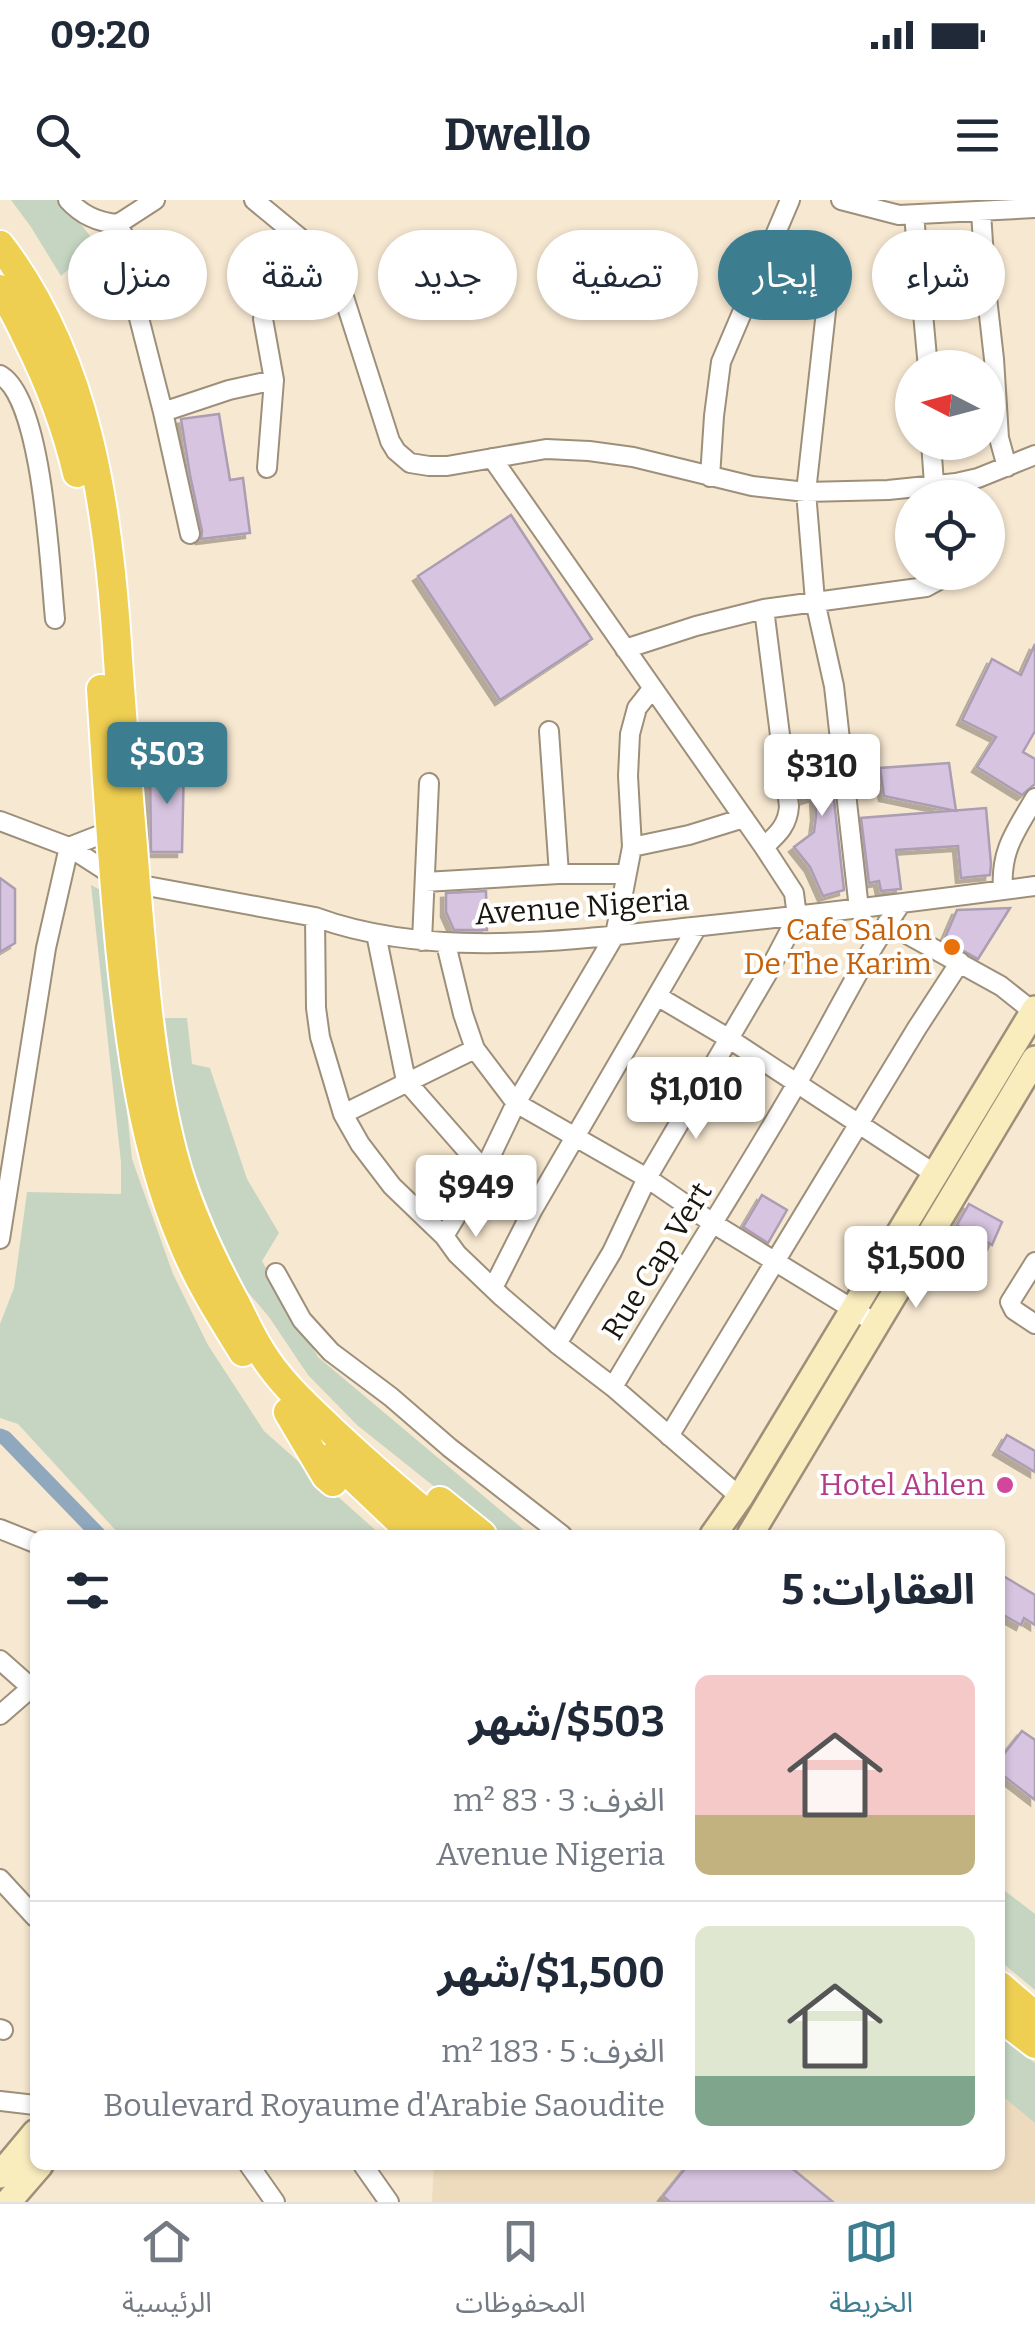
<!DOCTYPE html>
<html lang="ar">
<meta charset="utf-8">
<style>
body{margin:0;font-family:Bitter,"Noto Sans Arabic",serif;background:#f6f6f7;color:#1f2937;direction:rtl;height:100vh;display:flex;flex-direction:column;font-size:38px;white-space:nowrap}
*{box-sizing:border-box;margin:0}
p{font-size:32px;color:#747a83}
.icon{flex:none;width:55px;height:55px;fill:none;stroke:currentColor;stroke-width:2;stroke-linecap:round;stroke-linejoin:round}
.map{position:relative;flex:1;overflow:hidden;direction:ltr}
.panel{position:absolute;left:30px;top:1330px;width:975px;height:640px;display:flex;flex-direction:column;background:#fff;border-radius:15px;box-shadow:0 2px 8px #0004;direction:rtl}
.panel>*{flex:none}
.hud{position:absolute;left:30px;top:30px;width:975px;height:90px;direction:rtl;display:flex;gap:20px}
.needle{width:65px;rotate:276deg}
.fabs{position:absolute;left:895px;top:150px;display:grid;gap:20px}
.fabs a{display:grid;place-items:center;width:110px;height:110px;border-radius:50%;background:#fff;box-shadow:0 2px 8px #0004;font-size:50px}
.price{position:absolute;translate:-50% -85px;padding:0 22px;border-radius:10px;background:#fff;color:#222;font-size:32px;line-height:65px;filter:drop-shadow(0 2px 5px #0008)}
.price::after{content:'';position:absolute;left:50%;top:60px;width:30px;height:22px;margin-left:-15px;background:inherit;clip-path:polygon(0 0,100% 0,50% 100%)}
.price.on{background:#3c7d90;color:#fff}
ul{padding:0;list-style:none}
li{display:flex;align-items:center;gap:30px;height:250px;padding:0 30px}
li+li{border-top:2px solid #e0e1e3}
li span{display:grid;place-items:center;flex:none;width:280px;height:200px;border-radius:15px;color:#555}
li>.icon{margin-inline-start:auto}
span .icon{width:120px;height:120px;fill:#fffc;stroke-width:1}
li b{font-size:42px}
h2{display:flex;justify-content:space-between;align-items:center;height:120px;padding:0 30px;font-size:42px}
.pill{padding:0 35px;border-radius:45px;background:#fff;box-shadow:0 2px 8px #0004;font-size:35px;line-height:90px}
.pill.on{background:#3c7d90;color:#fff}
.status{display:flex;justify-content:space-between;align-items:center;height:70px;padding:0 50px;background:#fff;direction:ltr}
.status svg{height:28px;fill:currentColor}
header{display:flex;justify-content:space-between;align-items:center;height:130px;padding:0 30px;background:#fff;font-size:45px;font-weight:700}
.menu{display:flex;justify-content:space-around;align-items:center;height:140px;border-top:2px solid #e0e1e3;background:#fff;font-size:28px;color:#747a83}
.menu a{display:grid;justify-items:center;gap:5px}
.menu .on{color:#3c7d90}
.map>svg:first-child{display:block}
.built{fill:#eedbbd}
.green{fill:#c6d5c2}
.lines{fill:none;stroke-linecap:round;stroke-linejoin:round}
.canal{stroke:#90a8be;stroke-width:15}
.building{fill:#d7c4e0;stroke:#ab9db2;stroke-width:2.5;filter:url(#shadow)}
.minor-casing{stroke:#9d8f7a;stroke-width:22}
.secondary-casing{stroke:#9d8f7a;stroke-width:30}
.trunk-casing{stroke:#fff;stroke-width:32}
.minor{stroke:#fff;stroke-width:18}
.secondary{stroke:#f9edbe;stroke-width:25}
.trunk{stroke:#efcf52;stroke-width:28}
.food-dot{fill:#e8710a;stroke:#fff;stroke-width:4}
.hotel-dot{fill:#d1479c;stroke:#fff;stroke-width:4}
.labels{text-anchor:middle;stroke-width:8;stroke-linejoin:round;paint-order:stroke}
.street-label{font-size:30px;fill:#1a150d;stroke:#fff}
.food-label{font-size:30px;fill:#c56008;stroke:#fff;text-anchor:end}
.hotel-label{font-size:30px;fill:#b23c85;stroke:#fff;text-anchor:end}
</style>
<div class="status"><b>09:20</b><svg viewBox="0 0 49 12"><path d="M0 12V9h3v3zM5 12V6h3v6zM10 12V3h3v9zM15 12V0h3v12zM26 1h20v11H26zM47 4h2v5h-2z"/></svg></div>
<header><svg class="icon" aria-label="menu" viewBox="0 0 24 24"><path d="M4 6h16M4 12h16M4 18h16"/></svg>Dwello<svg class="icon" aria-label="search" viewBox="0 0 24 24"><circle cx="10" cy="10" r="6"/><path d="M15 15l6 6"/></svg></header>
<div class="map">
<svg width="1035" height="2002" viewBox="0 0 1035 2002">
<defs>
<filter id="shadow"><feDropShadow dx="-5" dy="5" stdDeviation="0" flood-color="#0004"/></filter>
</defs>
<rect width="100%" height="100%" fill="#f7e8d1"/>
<!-- built -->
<path class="built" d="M 1000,1890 L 1035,1919 L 1035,2002 L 432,2002 L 434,1965 L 1000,1965 Z"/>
<!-- green -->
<path class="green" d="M 11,0 L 63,0 L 96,44 L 61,76 L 31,27 Z
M 91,685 L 104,692 L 132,959 L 173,1074 L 208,1145 L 264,1231 L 381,1335 L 120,1335 L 18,1224 L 0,1218 L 0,1124 L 14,1088 L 27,992 L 121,994 L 121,962 Z
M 165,818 L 187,818 L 192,864 L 210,868 L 247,979 L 279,1033 L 262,1061 L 318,1157 L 530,1335 L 495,1335 L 357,1225 L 308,1175 L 269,1117 L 236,1078 L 181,939 Z
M 1000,1687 L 1035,1714 L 1035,1790 L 1000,1761 Z
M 1000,1836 L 1035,1863 L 1035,1923 L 1000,1894 Z"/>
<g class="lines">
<!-- canal -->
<path class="canal" d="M 0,1236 L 5,1238 L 99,1335"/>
</g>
<!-- building -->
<path class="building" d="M 219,214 L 230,280 L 243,278 L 250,333 L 201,339 L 202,331 L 190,275 L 181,219 Z
M 511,315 L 592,439 L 500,500 L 418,376 Z
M 1035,444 L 1035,531 L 1023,552 L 1035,559 L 1035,584 L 1022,595 L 977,567 L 996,537 L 962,520 L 992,459 L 1021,475 Z
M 827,537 L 844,690 L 823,696 L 810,667 L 794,647 L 814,632 L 816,616 L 815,596 L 806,599 L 802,540 Z
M 150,563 L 184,563 L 182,652 L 151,652 Z
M 949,563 L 956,611 L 884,596 L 880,568 Z
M 986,608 L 991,664 L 990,675 L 961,678 L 958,646 L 896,650 L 901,689 L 881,691 L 879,681 L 869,683 L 861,618 Z
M 0,678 L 15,689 L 15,743 L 0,752 Z
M 486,691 L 487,730 L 454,730 L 446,712 L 446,693 Z
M 1010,708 L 978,759 L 944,740 L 957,710 Z
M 762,995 L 787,1010 L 768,1043 L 743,1027 Z
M 969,1004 L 1002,1022 L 992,1045 L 957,1025 Z
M 1007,1235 L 1035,1251 L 1035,1272 L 998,1250 Z
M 1000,1374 L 1035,1395 L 1035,1425 L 1024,1418 L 1021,1425 L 1000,1413 Z
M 1022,1531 L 1035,1540 L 1035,1600 L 1000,1573 L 1000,1559 Z
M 688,1965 L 788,1965 L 833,2002 L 670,2002 L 663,1996 Z"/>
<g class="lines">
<!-- minor casing -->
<g class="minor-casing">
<path id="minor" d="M 68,0 C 82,15 97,22 118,24 L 155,0
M 254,0 L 311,47 L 342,91 L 390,241 L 396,251 L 410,263 L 429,266 L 447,266 L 546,249 L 589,251 L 633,257 L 752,286 L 806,292 L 888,290 L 956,283 L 978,278 L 1035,255
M 841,0 L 899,15 L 1035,8
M 981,12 L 986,89 L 994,159 L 999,238 L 1007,267
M 914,15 L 928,168
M 118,24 L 126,41 L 138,114 L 163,212 L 190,334
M 828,93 L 806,292 L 815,401 L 834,486 L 859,709
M 263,119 L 274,180
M 0,175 C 43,198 50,370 55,419
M 163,212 L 229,190 L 274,180 L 267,268
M 931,242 L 935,298
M 492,258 L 764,647 L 794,693 L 797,717 L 767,774 L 647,978 L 612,1052 L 557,1144
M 710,277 L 714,216 L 721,162 L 790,0
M 625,449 L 696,426 L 764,409 L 926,387 L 939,380 L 942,372
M 549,531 L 559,674
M 0,621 L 69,647 L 114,676
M 69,647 L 110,631
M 632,647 L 689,635 L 744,618
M 764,647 C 778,634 788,625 789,606 L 764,409
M 425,682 L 559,674 L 626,674
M 136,684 L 315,717 C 432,760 571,740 693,727 C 808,715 921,701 1035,686
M 1003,690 C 1000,650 1016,631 1035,598
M 315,717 L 316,808 L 320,837 L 343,914 L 360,944 L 392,986 L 444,1036 L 457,1054 L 502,1097 L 557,1144 L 613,1187 L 740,1297
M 887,723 L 1001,786 L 1035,813
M 376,734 L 406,881 L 484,970
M 422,741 L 429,583
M 446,744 L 463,814 L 475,849 L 516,903 L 647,978 L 714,1024 L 877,1124
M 657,796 L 728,838 L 935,974
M 343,914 L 475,849
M 444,1036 L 484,970 L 516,903 L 615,735 L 632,647 L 628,576 L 630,534 L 637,508 L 652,489
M 0,1039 L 46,748 L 69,647
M 1035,1062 L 1010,1102 L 1014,1110 L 1035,1124
M 276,1073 L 302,1120 L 331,1152 L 391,1197 L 450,1248 L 562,1335
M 493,1088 L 532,1011 L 697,727
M 613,1187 C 673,1085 737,987 796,885 C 831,825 861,762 900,705
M 669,1236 L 917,828 L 960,762
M 0,1329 L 35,1343
M 0,1460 L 35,1491
M 0,1515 L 31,1488
M 0,1679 L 35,1717
M 0,1829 L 3,1830
M 0,1901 L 35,1905
M 249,1965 L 275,2002
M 363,1965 L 389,2002"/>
</g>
<!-- secondary casing -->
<g class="secondary-casing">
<path id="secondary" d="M 713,1335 L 740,1297 L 1035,809
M 750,1335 L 1035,859
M 0,1975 L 35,1933
M 8,2002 L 40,1965"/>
</g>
<!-- trunk casing -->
<g class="trunk-casing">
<path id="trunk" d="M 0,45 C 87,158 108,306 117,444 C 122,525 130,605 136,685 C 144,775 150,866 173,954 C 187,1008 211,1058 237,1106 C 245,1122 252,1138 262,1153 C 278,1179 300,1200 322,1221 C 363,1261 407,1298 452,1335
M 0,89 C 11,104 19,121 27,138 C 49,182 66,226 77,273
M 101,489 C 107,578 112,667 121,756 C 131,852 144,948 181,1038 C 197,1079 220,1115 243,1152
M 288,1212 L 326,1276 L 333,1282
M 332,1257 L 414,1335
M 440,1301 L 482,1335
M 1000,1786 L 1035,1816
M 1000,1817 L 1035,1844"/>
</g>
<!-- minor -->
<use href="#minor" class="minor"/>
<!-- secondary -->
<use href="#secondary" class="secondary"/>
<!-- trunk -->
<use href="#trunk" class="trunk"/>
</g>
<!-- markers -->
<circle class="food-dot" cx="952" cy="747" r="10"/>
<circle class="hotel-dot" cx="1005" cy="1285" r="10"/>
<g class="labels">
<!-- street labels -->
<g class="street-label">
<text transform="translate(582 707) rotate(-4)" y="10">Avenue Nigeria</text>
<text transform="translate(657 1061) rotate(-58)" y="10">Rue Cap Vert</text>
</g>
<!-- food labels -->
<g class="food-label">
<text x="932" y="740">Cafe Salon<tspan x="932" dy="34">De The Karim</tspan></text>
</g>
<!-- hotel labels -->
<g class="hotel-label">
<text x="985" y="1295">Hotel Ahlen</text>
</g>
</g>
</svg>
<div class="fabs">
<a><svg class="needle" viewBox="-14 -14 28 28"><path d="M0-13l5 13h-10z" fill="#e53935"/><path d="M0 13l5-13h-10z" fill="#747a83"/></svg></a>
<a><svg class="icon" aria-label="locate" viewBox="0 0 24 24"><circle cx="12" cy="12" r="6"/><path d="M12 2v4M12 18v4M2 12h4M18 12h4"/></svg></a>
</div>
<b class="price on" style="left:167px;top:607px">$503</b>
<b class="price" style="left:822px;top:619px">$310</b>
<b class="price" style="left:696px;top:942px">$1,010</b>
<b class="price" style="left:476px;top:1040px">$949</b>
<b class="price" style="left:916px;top:1111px">$1,500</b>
<div class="hud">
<a class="pill">شراء</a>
<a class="pill on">إيجار</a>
<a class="pill">تصفية</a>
<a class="pill">جديد</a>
<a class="pill">شقة</a>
<a class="pill">منزل</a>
</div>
<section class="panel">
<h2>العقارات: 5<svg class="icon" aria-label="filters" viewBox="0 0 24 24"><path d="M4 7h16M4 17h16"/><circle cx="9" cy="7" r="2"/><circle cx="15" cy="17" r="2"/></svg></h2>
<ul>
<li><span style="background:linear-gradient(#f6c9c9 70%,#c2b280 0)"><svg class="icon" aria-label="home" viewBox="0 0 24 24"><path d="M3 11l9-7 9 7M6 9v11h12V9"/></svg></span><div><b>$503/شهر</b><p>الغرف: 3 · 83 m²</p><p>Avenue Nigeria</p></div></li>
<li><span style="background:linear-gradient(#dfe7d0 75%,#7fa58c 0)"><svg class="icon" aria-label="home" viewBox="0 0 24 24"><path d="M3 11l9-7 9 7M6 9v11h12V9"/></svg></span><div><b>$1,500/شهر</b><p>الغرف: 5 · 183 m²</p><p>Boulevard Royaume d'Arabie Saoudite</p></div></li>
</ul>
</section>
</div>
<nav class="menu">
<a class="on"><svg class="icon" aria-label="map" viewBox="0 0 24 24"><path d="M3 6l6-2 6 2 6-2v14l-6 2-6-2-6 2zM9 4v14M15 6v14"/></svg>الخريطة</a>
<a><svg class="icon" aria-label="saved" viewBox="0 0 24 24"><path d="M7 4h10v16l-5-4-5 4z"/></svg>المحفوظات</a>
<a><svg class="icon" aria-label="home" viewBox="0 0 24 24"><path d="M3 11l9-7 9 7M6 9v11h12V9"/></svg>الرئيسية</a>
</nav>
